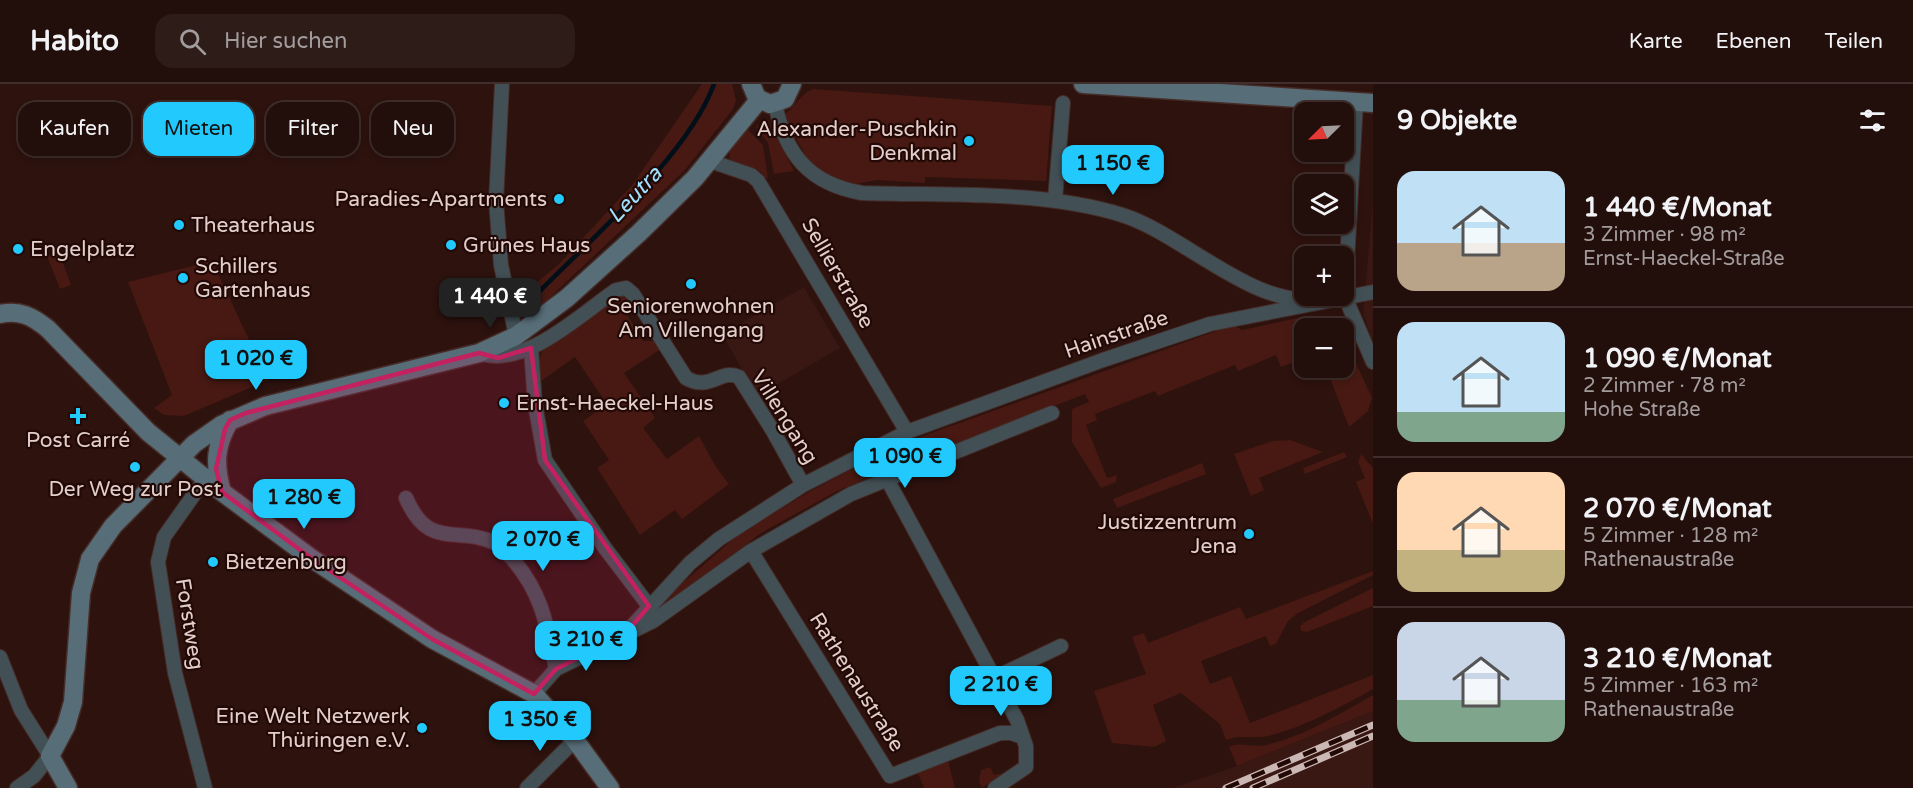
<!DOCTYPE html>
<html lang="de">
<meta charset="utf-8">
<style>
body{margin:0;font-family:"Varela Round",sans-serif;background:#2e1c18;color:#f1f3f6;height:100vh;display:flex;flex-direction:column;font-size:22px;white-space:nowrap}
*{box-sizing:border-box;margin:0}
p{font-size:20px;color:#a29c9c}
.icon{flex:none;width:33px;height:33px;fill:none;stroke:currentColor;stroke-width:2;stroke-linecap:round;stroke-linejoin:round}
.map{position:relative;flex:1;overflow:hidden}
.side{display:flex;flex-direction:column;background:#220e0a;width:540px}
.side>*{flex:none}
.top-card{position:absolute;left:18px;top:18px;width:570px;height:54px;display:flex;gap:12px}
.needle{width:39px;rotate:246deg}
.buttons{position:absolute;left:1294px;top:18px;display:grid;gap:12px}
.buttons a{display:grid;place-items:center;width:60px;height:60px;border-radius:12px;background:#220e0a;box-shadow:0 3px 9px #0003,0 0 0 2px #3f2e2b;font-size:30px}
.price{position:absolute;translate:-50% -51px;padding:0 14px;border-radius:12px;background:#22c9fd;color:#111;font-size:20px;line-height:39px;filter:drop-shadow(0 2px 3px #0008)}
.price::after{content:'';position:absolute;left:50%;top:36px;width:18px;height:14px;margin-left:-9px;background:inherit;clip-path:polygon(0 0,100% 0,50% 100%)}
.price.selected{background:#222;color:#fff}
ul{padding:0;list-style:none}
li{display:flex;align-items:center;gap:18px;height:150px;padding:0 24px}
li+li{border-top:2px solid #3f2e2b}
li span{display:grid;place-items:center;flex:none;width:168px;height:120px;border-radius:18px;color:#555}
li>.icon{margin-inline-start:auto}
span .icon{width:72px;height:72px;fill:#fffc;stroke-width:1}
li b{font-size:26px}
h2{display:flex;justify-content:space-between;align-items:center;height:72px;padding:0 24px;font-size:26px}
.chip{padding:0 21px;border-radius:18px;background:#220e0a;box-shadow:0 3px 9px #0003,0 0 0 2px #3f2e2b;font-size:21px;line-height:54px}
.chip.selected{background:#22c9fd;color:#111}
header{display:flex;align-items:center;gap:36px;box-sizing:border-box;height:84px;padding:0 30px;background:#220e0a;border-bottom:2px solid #3f2e2b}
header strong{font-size:28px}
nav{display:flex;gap:33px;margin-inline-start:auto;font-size:21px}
.search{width:420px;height:54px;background:#2e1c18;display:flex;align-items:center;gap:15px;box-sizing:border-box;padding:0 21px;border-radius:18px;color:#a29c9c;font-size:22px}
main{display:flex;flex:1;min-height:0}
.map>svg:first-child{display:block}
.built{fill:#391712}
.green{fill:#471912}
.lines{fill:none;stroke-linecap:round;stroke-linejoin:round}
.stream{stroke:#000f18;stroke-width:4.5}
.street-casing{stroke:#462c28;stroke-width:16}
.secondary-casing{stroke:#462c28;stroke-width:21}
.street{stroke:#425056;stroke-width:14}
.secondary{stroke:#576d77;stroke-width:18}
.rail-casing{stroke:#cbb7b3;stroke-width:7}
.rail{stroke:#230906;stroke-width:4.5;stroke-dasharray:14;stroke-linecap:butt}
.marked{fill:#c42161;fill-opacity:0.2;stroke:#c42161;stroke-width:4.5;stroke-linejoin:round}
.poi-dot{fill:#22c9fd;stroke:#230906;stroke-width:2}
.labels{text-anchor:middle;stroke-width:4.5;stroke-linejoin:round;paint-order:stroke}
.poi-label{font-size:21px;fill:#e2cfcb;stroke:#230906;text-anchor:start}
.street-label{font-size:21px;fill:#e2cfcb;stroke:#230906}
.water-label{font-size:22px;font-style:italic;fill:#a0e1fd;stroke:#230906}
</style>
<header>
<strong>Habito</strong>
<div class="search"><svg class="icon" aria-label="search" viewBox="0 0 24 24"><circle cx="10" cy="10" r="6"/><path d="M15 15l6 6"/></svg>Hier suchen</div>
<nav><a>Karte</a><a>Ebenen</a><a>Teilen</a></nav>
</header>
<main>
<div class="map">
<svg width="1373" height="704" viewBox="0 0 1373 704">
<rect width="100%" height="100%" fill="#2d120e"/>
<!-- built -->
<path class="built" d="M 1373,116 L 1373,255 L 1372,255 L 1363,230 Z
M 804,203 L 840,264 L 757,312 L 722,250 Z
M 1373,627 L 1373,704 L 1173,704 L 1237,682 Z"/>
<!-- green -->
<path class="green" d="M 702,0 L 732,0 L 736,16 L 733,25 L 685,86 L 545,218 L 531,226 L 522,224 L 518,214 L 559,180 L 633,100 Z
M 813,5 L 1052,22 L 1046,97 L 925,93 L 925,99 L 877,96 L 856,100 L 836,98 L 811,81 L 783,31 C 795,25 800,9 813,5 Z
M 767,35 L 794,87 L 774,90 L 768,59 L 756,43 Z
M 747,45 L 763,61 L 768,94 L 765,94 C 754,76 738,86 729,74 L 730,68 Z
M 59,168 L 71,201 L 60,205 L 47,172 Z
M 212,177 L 268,296 L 184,332 L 164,331 L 154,324 L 172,311 L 128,198 Z
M 618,209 L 628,211 L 634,220 L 621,220 L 643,257 L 656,257 L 661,265 L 624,289 L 655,334 L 643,344 L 667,375 L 699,352 L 716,383 L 729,400 L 682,435 L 675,426 L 640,451 L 597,384 L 609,376 L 583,337 L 607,320 L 575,273 L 541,297 C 539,284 537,275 544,263 Z
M 1302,233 L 1305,237 L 1330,235 L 1337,244 L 1305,244 L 1305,274 L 1281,283 L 1276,271 L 1238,287 L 1235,281 L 1158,312 L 1155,307 L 1095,330 L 1097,336 L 1086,341 L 1107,394 L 1117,391 L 1116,398 L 1101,404 L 1072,358 L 1072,325 L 1089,318 L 1085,310 L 839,406 L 761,449 L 653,532 L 677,504 L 740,449 L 807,409 L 898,361 L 1233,241 L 1242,246 Z
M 1344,253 L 1372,314 L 1368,327 L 1349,343 L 1326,284 L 1344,284 Z
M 1290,356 L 1323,368 L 1259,394 L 1264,406 L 1251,412 L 1234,370 L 1273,357 Z
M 1344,368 L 1347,373 L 1305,390 L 1303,384 Z
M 1361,370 L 1373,384 L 1373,440 L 1356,398 L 1365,394 L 1358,378 Z
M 1202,379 L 1206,390 L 1117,424 L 1113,415 Z
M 1373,487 L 1373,491 L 1298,529 L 1288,537 L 1276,560 L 1270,562 L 1266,552 L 1201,577 L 1210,600 L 1231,592 L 1250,639 L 1373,591 L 1373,605 C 1341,623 1308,641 1272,651 C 1257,656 1240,650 1226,656 L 1220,640 L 1181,609 L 1153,621 L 1166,657 L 1154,663 L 1112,659 L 1094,607 L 1146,590 L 1132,553 L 1144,549 L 1148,559 L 1240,523 L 1246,535 Z
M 1373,504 L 1373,522 L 1307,548 L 1301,547 L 1300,543 L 1303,539 Z
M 1373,611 L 1373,627 L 1237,682 L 1229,663 C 1241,657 1253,664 1266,661 C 1304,652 1340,630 1373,611 Z
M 947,673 L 955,704 L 924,704 L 916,685 Z
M 990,683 L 994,691 L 1003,689 L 982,704 L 979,698 L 981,686 Z"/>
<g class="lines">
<!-- stream -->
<path class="stream" d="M 539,208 C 592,154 689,70 714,0"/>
<!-- street casing -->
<g class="street-casing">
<path id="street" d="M 502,0 L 496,117 L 501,181 L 516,252
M 1356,18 L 1345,213 L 1373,278
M 775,19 C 785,71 810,100 862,109 C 947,112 1041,106 1122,131 C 1176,147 1250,219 1307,215
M 710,77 L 751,91 L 758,97 L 907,348
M 1055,116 L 1063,19
M 531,264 L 535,320 L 545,376 L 605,464 L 649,522
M 479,269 C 524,285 580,231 616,206 L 626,204 L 633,210 L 686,294 C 710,308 721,284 739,293 L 773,347 L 803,401
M 205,395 L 164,453 L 158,478 L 175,589 L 205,704
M 887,395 L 1017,636 L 1026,662 L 1026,683 L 995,704
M 406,414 C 429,467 456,441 495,459 C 503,463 509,471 515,478 C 543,512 547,543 556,585
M 751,467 L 890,692 L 1000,649 L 1011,649 L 1023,653
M 625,550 L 690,479 L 719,455 L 803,401 L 907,348 L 1103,276 L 1210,240 L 1373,208
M 0,573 L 21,626 L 50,672 L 34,692 L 17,704
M 994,594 L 1061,562
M 534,610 L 556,585 L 653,537 L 751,467 L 851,410 L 1052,329
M 527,704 L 575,656"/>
</g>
<!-- secondary casing -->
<g class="secondary-casing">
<path id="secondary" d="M 751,0 L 757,14 L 770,20 L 785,15 L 792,0
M 1083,0 L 1373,19
M 0,230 C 20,226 32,232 48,245 L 148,348 L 222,408 L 311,474 L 432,555 L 534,610 L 575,656 L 610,704
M 222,408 C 214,380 215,361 230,336
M 68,704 L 50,672 L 66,642 L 73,618 L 81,509 L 90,475 L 113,442 L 194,360 L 221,341 L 265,322 L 479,269 L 516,252 L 567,214 L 639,149 L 695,94 L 759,16"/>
</g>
<!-- street -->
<use href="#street" class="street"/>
<!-- secondary -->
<use href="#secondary" class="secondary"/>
<!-- rail casing -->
<g class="rail-casing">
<path id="rail" d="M 1226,704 L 1373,641
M 1253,704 L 1373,652"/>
</g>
<!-- rail -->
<use href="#rail" class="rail"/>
</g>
<!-- marked area -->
<path class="marked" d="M 531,264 L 545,376 L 649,522 L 625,550 L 556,585 L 534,610 L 432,555 L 311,474 L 222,408 L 216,385 L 225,345 L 230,336 L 246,329 L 479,269 L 498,274 Z"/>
<!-- markers -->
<g class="poi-dot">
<circle cx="969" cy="57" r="6"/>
<circle cx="559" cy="115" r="6"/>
<circle cx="179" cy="141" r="6"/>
<circle cx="451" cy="161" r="6"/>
<circle cx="18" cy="165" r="6"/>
<circle cx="183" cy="194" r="6"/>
<circle cx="691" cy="200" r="6"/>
<circle cx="504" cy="319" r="6"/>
<path d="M75 323h6v6h6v6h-6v6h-6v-6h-6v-6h6z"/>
<circle cx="135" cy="383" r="6"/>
<circle cx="1249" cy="450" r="6"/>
<circle cx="213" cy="478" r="6"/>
<circle cx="422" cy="644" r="6"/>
</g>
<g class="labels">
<!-- poi labels -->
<g class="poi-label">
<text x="957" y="52" text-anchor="end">Alexander-Puschkin<tspan x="957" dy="24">Denkmal</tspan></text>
<text x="547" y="122" text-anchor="end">Paradies-Apartments</text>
<text x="191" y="148">Theaterhaus</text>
<text x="463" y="168">Grünes Haus</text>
<text x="30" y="172">Engelplatz</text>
<text x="195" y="189">Schillers<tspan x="195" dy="24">Gartenhaus</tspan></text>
<text x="691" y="229" text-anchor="middle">Seniorenwohnen<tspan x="691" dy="24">Am Villengang</tspan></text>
<text x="516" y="326">Ernst-Haeckel-Haus</text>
<text x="78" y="363" text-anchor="middle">Post Carré</text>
<text x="135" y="412" text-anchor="middle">Der Weg zur Post</text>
<text x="1237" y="445" text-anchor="end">Justizzentrum<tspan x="1237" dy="24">Jena</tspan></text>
<text x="225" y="485">Bietzenburg</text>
<text x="410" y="639" text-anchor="end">Eine Welt Netzwerk<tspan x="410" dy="24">Thüringen e.V.</tspan></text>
</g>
<!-- street labels -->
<g class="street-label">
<text transform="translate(838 189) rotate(60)" y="7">Sellierstraße</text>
<text transform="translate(1116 250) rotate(-19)" y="7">Hainstraße</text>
<text transform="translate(785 333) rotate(58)" y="7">Villengang</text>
<text transform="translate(190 540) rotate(81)" y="7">Forstweg</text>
<text transform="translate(857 598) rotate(58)" y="7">Rathenaustraße</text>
</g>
<!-- water labels -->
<g class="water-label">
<text transform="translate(634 110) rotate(-47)" y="8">Leutra</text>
</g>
</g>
</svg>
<div class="buttons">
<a><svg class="needle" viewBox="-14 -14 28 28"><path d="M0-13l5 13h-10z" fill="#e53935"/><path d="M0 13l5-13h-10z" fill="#a29c9c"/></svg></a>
<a><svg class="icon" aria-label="layers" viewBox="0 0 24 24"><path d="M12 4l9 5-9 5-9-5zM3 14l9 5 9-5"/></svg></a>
<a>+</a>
<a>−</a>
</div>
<b class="price" style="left:1113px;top:112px">1 150 €</b>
<b class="price selected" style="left:490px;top:245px">1 440 €</b>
<b class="price" style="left:256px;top:307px">1 020 €</b>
<b class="price" style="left:905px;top:405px">1 090 €</b>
<b class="price" style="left:304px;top:446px">1 280 €</b>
<b class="price" style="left:543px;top:488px">2 070 €</b>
<b class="price" style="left:586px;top:588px">3 210 €</b>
<b class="price" style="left:1001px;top:633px">2 210 €</b>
<b class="price" style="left:540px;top:668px">1 350 €</b>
<div class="top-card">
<a class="chip">Kaufen</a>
<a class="chip selected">Mieten</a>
<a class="chip">Filter</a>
<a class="chip">Neu</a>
</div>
</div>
<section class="side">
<h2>9 Objekte<svg class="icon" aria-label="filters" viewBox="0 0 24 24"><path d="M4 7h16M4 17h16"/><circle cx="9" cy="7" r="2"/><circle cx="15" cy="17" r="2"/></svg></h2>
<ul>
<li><span style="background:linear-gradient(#bfe0f5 60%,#b9a48a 0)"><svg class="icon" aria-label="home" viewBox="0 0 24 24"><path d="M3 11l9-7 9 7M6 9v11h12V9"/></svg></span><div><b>1 440 €/Monat</b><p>3 Zimmer · 98 m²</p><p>Ernst-Haeckel-Straße</p></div></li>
<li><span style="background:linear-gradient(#bfe0f5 75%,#7fa58c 0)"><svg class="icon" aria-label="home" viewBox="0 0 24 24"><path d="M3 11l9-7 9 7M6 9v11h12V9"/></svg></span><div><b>1 090 €/Monat</b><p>2 Zimmer · 78 m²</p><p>Hohe Straße</p></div></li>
<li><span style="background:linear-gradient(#ffd9b3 65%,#c2b280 0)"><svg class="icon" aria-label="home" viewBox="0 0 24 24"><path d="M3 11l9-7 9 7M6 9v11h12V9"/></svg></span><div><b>2 070 €/Monat</b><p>5 Zimmer · 128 m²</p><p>Rathenaustraße</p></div></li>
<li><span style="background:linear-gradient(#c9d6e8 65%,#7fa58c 0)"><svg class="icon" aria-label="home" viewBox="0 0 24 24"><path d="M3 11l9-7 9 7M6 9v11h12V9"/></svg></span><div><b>3 210 €/Monat</b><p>5 Zimmer · 163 m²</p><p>Rathenaustraße</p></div></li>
</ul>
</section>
</main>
